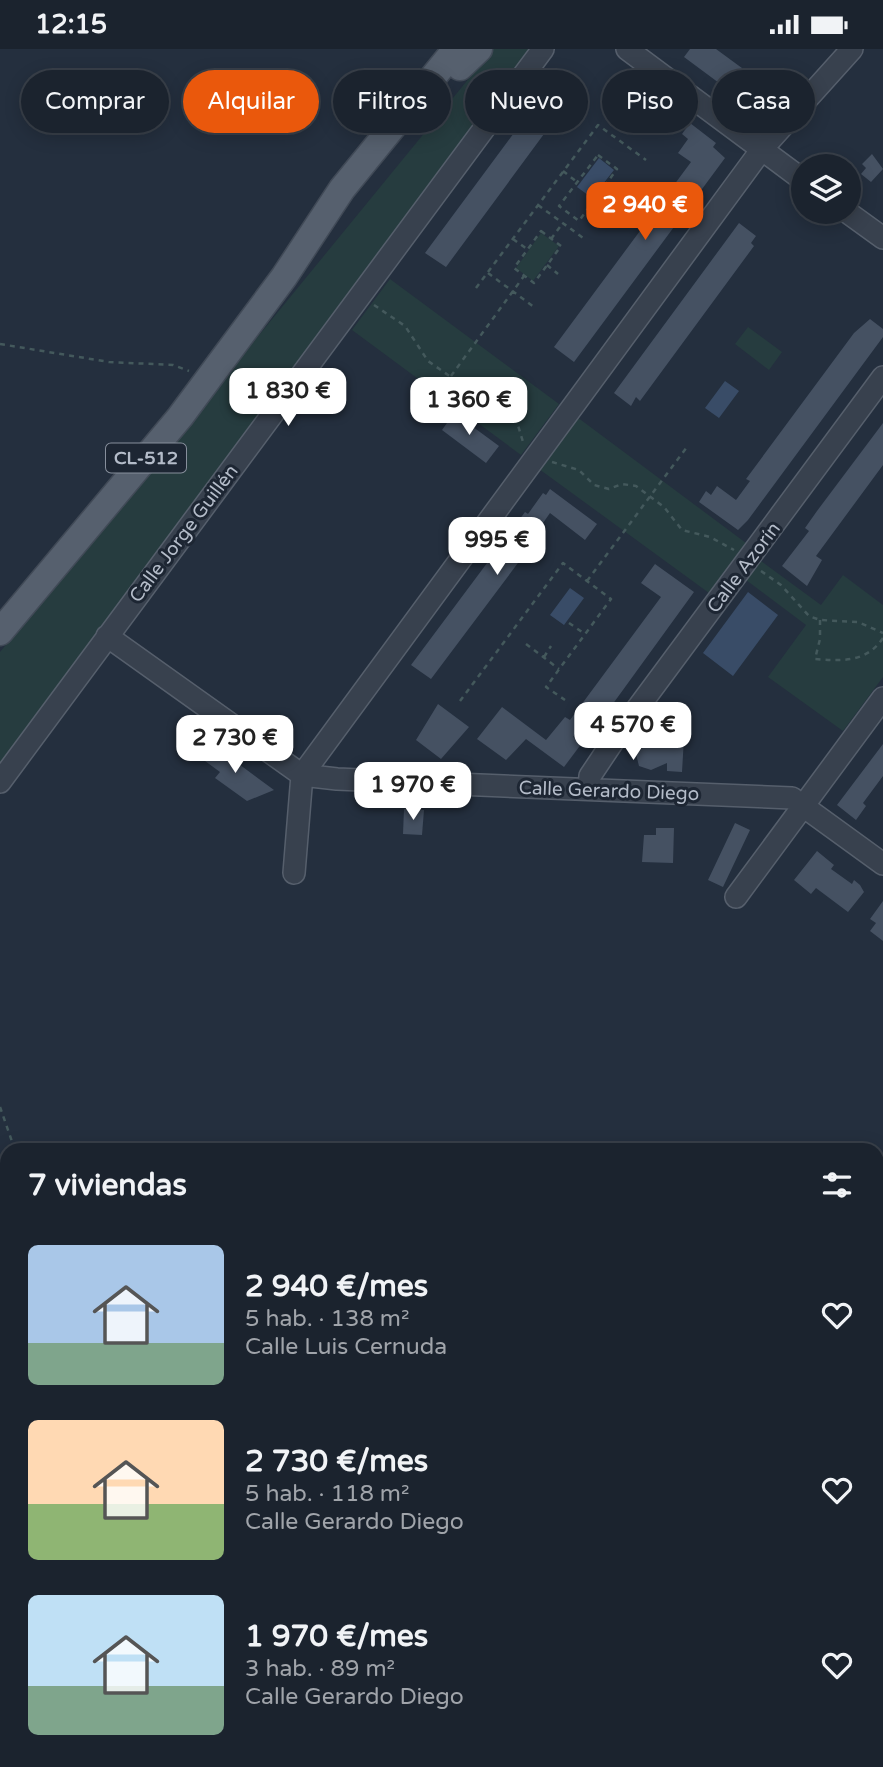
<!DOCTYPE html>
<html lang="es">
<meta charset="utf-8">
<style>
body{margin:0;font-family:"Varela Round",sans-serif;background:#282f3a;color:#f1f3f6;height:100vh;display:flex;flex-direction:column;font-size:26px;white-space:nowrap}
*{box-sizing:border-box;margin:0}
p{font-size:23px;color:#a0a4aa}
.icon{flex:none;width:38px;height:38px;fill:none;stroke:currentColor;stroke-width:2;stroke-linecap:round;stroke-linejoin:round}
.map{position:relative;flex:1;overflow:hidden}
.panel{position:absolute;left:0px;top:1094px;width:884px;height:625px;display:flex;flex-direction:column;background:#1b232e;border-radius:21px 21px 0 0;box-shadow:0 4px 18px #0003,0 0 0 2px #39404a}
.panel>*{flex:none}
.hud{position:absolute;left:21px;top:21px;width:842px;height:63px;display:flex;gap:14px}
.buttons{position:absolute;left:791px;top:105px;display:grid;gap:14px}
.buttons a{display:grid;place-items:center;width:70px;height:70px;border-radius:50%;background:#1b232e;box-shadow:0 4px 18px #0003,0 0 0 2px #39404a;font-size:35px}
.price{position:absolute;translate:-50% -60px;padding:0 16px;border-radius:14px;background:#fff;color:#222;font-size:23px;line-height:46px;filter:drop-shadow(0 2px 4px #0008)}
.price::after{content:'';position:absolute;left:50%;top:42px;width:21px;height:16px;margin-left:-10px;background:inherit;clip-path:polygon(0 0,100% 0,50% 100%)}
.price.on{background:#ea580c;color:#fff}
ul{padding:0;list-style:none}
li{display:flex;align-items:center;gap:21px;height:175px;padding:0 28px}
li span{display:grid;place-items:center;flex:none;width:196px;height:140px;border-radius:10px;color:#555}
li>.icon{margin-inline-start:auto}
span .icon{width:84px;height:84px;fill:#fffc;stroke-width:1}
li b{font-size:30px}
h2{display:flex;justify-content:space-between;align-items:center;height:84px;padding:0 28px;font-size:30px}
.pill{padding:0 24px;border-radius:32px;background:#1b232e;box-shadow:0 4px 18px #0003,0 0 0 2px #39404a;font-size:24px;line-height:63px}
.pill.on{background:#ea580c;color:#fff}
.status{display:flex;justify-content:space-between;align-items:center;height:49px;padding:0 35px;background:#1b232e;direction:ltr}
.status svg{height:19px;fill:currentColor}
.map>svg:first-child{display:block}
.green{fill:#263c3f}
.water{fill:#394c67}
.building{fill:#455162}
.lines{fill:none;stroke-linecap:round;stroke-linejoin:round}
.minor-casing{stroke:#565f6c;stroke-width:24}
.major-casing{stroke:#414a57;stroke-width:29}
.path{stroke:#44595c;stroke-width:2.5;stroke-dasharray:5 5;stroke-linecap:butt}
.minor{stroke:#38414e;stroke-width:21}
.major{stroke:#56606e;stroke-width:26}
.labels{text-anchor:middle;stroke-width:6;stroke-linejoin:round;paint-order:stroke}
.shield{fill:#1d2633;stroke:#878f9c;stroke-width:2}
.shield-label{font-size:18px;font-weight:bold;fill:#b4bcc9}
.street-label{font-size:19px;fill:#b4bcc9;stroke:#1d2633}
</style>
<div class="status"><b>12:15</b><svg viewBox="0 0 49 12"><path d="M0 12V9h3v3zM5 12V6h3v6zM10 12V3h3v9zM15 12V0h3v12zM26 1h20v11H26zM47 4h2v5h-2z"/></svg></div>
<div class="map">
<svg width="883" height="1718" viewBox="0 0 883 1718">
<rect width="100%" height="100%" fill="#242f3e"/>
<!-- green -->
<path class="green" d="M 493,0 L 530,0 L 0,716 L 0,603 Z
M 541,184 L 559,197 L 533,232 L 516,219 Z
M 390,230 L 559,355 L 521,406 L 352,281 Z
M 748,278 L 782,303 L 769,321 L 735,295 Z
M 577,368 L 746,494 L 709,544 L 539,420 Z
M 761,512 L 821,556 L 843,526 L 883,556 L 883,628 L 843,682 L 768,628 L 806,576 L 746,531 Z
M 0,1548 L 7,1551 L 7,1712 L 59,1712 L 58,1718 L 0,1718 Z"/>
<!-- water -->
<path class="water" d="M 599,109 L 614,121 L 592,149 L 577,138 Z
M 725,332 L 739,342 L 719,369 L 705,359 Z
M 570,539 L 584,549 L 564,576 L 550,566 Z
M 748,543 L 778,566 L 733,627 L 703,604 Z"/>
<!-- building -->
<path class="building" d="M 690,0 L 716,0 L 761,33 L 772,19 L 788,31 L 763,63 L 748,51 L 746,54 L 684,8 Z
M 551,34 L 578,54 L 565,71 L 558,66 L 446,218 L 425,204 Z
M 690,74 L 716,94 L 713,98 L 725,109 L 574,313 L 554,298 L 691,113 L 678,104 L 688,90 L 682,85 Z
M 872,105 L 883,120 L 871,133 L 861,125 L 866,119 L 862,115 Z
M 739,174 L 756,187 L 751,194 L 754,197 L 640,352 L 636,348 L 631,357 L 614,344 Z
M 870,270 L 883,280 L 883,288 L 748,471 L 738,481 L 699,453 L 706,442 L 711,446 L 717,437 L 736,451 L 750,432 L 746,430 L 854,284 Z
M 450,361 L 499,397 L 486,414 L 442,381 L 447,374 L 443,371 Z
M 883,374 L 883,416 L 816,507 L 822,511 L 807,537 L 782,517 L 809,482 L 805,479 L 817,462 Z
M 550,440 L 597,475 L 585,491 L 550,464 L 536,484 L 539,486 L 431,630 L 411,616 L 525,463 L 528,465 L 543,444 L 546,446 Z
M 655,515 L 694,543 L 599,674 L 588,666 L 573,688 L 582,694 L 564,718 L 526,690 L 506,711 L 477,690 L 502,658 L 546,691 L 565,668 L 570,671 L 661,548 L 641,534 Z
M 438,655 L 469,678 L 441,710 L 416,691 Z
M 649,687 L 684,689 L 682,723 L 667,722 L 667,714 L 651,721 L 639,717 L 636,705 L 648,694 Z
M 212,695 L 259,730 L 274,741 L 247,752 L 215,729 L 220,723 L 201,709 Z
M 883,695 L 883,727 L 863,754 L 866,757 L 856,771 L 837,756 Z
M 404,760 L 424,761 L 422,786 L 403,785 Z
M 735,774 L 750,781 L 723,838 L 708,831 Z
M 656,779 L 674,779 L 673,814 L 642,813 L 644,786 L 656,786 Z
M 817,802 L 834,816 L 831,820 L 852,835 L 854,831 L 860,836 L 864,843 L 848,863 L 816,839 L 811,845 L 794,831 Z
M 883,852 L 883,892 L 870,882 L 876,874 L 870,870 Z"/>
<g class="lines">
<!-- minor casing -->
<g class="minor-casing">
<path id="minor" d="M 627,0 L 803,131
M 847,163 L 883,189
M 107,587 L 302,726 L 337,730 L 792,749 L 883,815
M 0,733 L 543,0
M 589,740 L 590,727 L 614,691 L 883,328
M 294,824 L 302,726 L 762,100 L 852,0
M 736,848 L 883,649
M 0,1235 L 7,1238
M 0,1388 L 7,1390
M 0,1539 L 7,1541"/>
</g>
<!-- major casing -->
<g class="major-casing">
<path id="major" d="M 460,18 L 479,0
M 0,583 L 180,368 L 284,228 L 342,140 L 456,0"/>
</g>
<!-- path -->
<path class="path" d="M 598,106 L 617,120 L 579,172 L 559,157 Z
M 563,122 L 577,133
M 597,147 L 609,157
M 538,156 L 586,191
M 541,182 L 561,197 L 534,234 L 514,219 Z
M 513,190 L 527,200
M 551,190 L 562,175
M 547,216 L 558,225
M 488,224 L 534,258
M 476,239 L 598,76 L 646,111
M 374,256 L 405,277 L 428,312 L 468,340 L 501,345 L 511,353 L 523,393
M 0,295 L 109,313 L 173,316 L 189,322
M 451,327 L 524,227
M 552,413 L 579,421 L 594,436 L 609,440 L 622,435 L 636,437 L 664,458 L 682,481 L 710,488 L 734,501
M 761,522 L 781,536 L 809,567 L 820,571 L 858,573 L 883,584
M 587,532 L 687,398
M 820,571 L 820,590 L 815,610 C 842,612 866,614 883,589
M 569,574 L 585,585
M 526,595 L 559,620
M 544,608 L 551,597
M 460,652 L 563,514 L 611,550 L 546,638 L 565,651
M 0,1058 L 15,1101
M 0,1603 L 7,1611
M 0,1628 L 7,1617
M 0,1673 L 7,1692
M 22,1712 L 28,1718
M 332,1712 L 338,1718"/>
<!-- minor -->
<use href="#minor" class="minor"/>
<!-- major -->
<use href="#major" class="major"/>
</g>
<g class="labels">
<!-- shield labels -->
<rect class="shield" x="106" y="394.5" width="80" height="29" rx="5"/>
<g class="shield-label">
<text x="146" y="415">CL-512</text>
</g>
<!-- street labels -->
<g class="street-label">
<text transform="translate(183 484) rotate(-53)" y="7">Calle Jorge Guillén</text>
<text transform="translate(743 518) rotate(-53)" y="7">Calle Azorín</text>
<text transform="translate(609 741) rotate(2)" y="7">Calle Gerardo Diego</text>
</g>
</g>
</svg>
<div class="buttons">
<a><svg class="icon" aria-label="layers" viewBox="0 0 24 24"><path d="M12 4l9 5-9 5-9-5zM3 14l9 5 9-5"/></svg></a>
</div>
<b class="price on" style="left:645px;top:193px">2 940 €</b>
<b class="price" style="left:288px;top:379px">1 830 €</b>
<b class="price" style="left:469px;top:388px">1 360 €</b>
<b class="price" style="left:497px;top:528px">995 €</b>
<b class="price" style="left:633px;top:713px">4 570 €</b>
<b class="price" style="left:235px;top:726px">2 730 €</b>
<b class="price" style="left:413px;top:773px">1 970 €</b>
<div class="hud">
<a class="pill">Comprar</a>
<a class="pill on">Alquilar</a>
<a class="pill">Filtros</a>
<a class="pill">Nuevo</a>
<a class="pill">Piso</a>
<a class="pill">Casa</a>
</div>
<section class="panel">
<h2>7 viviendas<svg class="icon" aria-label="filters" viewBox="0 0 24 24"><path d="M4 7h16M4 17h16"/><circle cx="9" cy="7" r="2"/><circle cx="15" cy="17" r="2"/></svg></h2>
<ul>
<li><span style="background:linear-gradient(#a9c7e8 70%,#7fa58c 0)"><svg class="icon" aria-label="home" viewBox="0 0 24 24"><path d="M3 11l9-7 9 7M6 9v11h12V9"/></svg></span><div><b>2 940 €/mes</b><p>5 hab. · 138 m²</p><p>Calle Luis Cernuda</p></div><svg class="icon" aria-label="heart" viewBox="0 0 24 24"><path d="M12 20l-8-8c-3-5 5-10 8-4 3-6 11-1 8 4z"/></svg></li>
<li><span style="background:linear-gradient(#ffd9b3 60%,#8fb573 0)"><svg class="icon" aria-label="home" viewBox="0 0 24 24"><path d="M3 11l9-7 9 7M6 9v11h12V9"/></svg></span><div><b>2 730 €/mes</b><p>5 hab. · 118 m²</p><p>Calle Gerardo Diego</p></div><svg class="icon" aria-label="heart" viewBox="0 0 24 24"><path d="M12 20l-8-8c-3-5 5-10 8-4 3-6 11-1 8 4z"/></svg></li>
<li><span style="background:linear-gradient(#bfe0f5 65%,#7fa58c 0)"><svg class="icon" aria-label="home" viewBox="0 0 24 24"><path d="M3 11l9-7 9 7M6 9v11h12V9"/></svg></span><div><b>1 970 €/mes</b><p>3 hab. · 89 m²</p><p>Calle Gerardo Diego</p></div><svg class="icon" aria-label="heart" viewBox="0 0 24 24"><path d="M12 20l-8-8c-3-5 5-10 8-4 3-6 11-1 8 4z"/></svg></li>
</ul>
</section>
</div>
